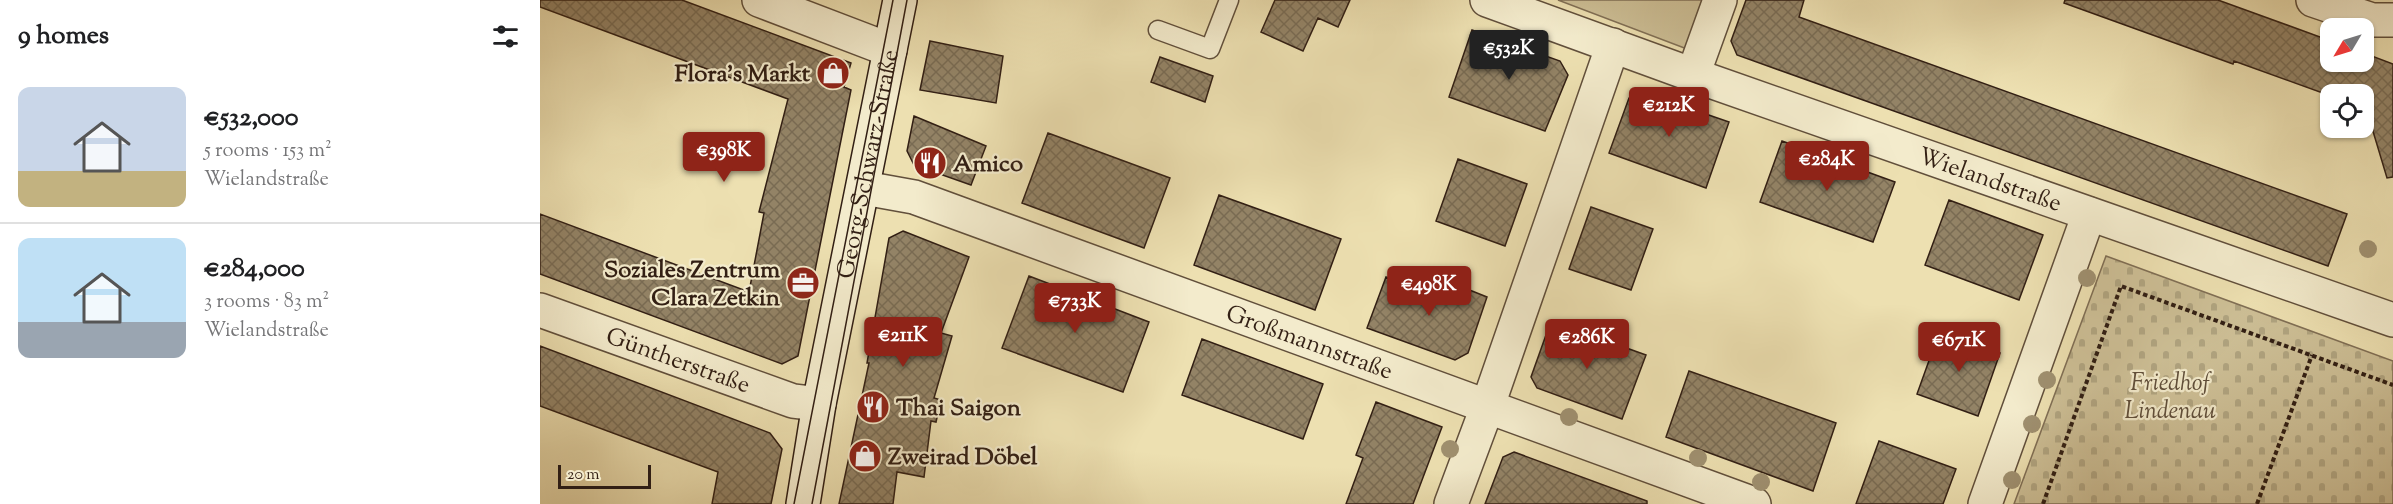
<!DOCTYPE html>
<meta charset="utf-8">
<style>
body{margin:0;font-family:"Sorts Mill Goudy",serif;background:#f6f6f6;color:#202124;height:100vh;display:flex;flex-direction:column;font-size:22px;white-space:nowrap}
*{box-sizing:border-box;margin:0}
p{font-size:20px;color:#757577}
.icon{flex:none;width:33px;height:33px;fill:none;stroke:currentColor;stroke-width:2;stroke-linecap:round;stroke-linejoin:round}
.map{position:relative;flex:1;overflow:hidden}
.panel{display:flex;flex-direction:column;background:#fff;width:540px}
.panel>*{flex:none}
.needle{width:39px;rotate:232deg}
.buttons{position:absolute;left:1780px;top:18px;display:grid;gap:12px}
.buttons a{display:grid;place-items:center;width:54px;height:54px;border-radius:12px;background:#fff;box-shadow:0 2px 4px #0004;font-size:30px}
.scale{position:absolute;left:18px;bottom:15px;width:93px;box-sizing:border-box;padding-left:6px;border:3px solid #321f14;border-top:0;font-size:16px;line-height:21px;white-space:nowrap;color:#321f14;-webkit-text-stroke:4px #f3ebcc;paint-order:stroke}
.price{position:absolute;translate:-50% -51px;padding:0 14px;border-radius:6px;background:#8f2418;color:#fff;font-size:20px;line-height:39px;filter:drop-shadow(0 2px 3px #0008)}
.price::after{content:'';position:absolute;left:50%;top:36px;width:18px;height:14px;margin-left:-9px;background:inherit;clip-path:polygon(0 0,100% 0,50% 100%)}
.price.selected{background:#222;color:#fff}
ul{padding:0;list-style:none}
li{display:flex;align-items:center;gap:18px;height:150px;padding:0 18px}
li+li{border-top:2px solid #e0e0e0}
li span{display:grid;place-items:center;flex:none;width:168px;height:120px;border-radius:12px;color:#555}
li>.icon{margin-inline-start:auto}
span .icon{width:72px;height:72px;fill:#fffc;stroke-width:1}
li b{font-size:26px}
h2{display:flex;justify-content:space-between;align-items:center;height:72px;padding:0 18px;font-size:26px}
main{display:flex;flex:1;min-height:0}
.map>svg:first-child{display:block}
.cemetery{fill:url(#cemetery-stones);stroke:#806f55;stroke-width:1.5}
.park{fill:#cdbf96;stroke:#806f55;stroke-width:1.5}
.building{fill:url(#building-cross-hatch);stroke:#321f14;stroke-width:1.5}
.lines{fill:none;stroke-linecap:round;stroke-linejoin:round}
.lane-casing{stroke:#614f3b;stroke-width:21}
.street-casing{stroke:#614f3b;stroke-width:36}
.secondary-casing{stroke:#321f14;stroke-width:36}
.path{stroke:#321f14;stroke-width:4;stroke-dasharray:4.5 3;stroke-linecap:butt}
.lane{stroke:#f3ebcc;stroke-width:18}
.street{stroke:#f3ebcc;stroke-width:33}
.secondary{stroke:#f3ebcc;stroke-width:33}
.tram{stroke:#321f14;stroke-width:1.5}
.tree{fill:#9f9070}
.labels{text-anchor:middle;stroke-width:4.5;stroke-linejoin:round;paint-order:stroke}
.poi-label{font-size:24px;font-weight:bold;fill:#321f14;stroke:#f3ebcc;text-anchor:start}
.street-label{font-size:24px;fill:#321f14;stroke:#f3ebcc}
.park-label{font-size:24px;font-style:italic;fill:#604f3b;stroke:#f3ebcc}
</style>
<main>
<section class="panel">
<h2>9 homes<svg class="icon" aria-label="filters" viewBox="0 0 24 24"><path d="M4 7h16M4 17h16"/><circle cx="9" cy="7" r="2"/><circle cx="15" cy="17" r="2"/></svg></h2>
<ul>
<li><span style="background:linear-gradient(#c9d6e8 70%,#c2b280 0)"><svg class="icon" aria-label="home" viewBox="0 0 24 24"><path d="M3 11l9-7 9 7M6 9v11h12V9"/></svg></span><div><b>€532,000</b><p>5 rooms · 153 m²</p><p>Wielandstraße</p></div></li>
<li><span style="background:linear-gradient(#bfe0f5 70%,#9aa5b1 0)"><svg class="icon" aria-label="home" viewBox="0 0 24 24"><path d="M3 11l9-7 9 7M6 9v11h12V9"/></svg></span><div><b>€284,000</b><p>3 rooms · 83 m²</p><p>Wielandstraße</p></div></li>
</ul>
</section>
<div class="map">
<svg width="1853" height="504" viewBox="0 0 1853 504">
<defs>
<pattern id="cemetery-stones" width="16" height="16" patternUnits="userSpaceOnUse" patternTransform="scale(1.5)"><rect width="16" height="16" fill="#cdbf96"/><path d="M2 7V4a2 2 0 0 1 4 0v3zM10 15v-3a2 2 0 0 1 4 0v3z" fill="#b0a480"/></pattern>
<pattern id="building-cross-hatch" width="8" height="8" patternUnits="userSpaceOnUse" patternTransform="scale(1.5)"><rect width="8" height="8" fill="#938366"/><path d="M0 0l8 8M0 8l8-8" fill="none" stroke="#796b53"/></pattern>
</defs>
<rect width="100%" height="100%" fill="#ede0b1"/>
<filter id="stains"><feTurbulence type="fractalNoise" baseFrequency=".00333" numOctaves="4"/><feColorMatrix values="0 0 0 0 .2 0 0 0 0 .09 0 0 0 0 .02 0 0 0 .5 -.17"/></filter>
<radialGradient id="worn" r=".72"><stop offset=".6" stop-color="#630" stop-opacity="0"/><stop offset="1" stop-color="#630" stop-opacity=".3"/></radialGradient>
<!-- cemetery -->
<path class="cemetery" d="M 1566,256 L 1853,361 L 1853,504 L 1474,504 Z"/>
<!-- park -->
<path class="park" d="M 1018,0 L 1165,0 L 1147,49 Z"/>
<!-- building -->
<path class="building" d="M 0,0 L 142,0 L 311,63 L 304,87 L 311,90 L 258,356 L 242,364 L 0,274 L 0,214 L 209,292 L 224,213 L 219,212 L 248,99 L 0,7 Z
M 735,0 L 810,0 L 798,27 L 778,18 L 763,51 L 721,32 Z
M 1206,0 L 1264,0 L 1259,17 L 1807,214 L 1788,266 L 1197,55 L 1191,41 Z
M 1525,0 L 1678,0 L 1791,41 L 1791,62 L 1824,62 L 1824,53 L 1853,64 L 1853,177 L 1847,178 L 1829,118 L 1824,114 L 1824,94 L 1791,96 L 1694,61 L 1693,64 L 1524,3 Z
M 932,30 L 1020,61 L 1028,75 L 1005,131 L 909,97 Z
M 390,41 L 463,56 L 456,103 L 380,90 Z
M 620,57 L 673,76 L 665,102 L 611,82 Z
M 1102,92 L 1189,122 L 1166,188 L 1069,153 L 1089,98 Z
M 374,116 L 446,146 L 431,185 L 374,165 L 367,151 Z
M 508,133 L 630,178 L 604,248 L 482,203 Z
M 1242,141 L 1355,182 L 1333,242 L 1220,202 Z
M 918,159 L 987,184 L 965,246 L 896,221 Z
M 679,195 L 801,239 L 775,310 L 654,265 Z
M 1409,200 L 1503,235 L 1479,300 L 1385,265 Z
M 1051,207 L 1113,229 L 1091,290 L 1029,269 Z
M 363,231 L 429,257 L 401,333 L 412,336 L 394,398 L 401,400 L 396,422 L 391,421 L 384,477 L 357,472 L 353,504 L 299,504 L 329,363 L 327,363 L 349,238 Z
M 489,276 L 609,322 L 583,392 L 462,348 Z
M 846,277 L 895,295 L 902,279 L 947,297 L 928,353 L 915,360 L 827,328 Z
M 1011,321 L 1106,355 L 1082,419 L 997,388 L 991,377 Z
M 1400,330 L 1460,353 L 1438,416 L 1377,394 Z
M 662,339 L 783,384 L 763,439 L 642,395 Z
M 0,346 L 230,433 L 242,449 L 231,504 L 172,504 L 178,472 L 0,406 Z
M 1149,371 L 1296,423 L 1273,491 L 1126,437 Z
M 836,402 L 902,427 L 873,504 L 806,504 L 823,458 L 816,455 Z
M 1339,441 L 1416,469 L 1403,504 L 1316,504 Z
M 974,452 L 1107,501 L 1107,504 L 945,504 L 963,457 Z"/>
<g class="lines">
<!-- lane casing -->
<g class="lane-casing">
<path id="lane" d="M 618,30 L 670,49 L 689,0"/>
</g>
<!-- street casing -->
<g class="street-casing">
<g id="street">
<path d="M 219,0 L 350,50"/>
<path id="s1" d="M 947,0 L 1153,75 L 1853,320"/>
<path d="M 1773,0 L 1832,20 L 1853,20"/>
<path d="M 1153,75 L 1180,0"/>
<path id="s2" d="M 324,188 L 374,197 L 1214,504"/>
<path id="s3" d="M 0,310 L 253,401 L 279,404"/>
<path d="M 911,504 L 948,405 L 1073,45"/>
<path d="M 1445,504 L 1549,214"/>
</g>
</g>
<!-- secondary casing -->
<g class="secondary-casing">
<g id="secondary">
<path id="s4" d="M 263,504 L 279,404 L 360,0"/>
</g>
</g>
<!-- path -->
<path class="path" d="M 1503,504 L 1581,286 L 1853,385
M 1717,504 L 1772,355"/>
<!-- lane -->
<use href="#lane" class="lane"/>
<!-- street -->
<use href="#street" class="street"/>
<!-- secondary -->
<use href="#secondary" class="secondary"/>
<!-- tram -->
<path class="tram" d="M 254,504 L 353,0
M 272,504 L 367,0"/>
</g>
<!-- trees -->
<g class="tree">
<circle cx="1828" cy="249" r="9"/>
<circle cx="1547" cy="278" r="9"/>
<circle cx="1507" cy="380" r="9"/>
<circle cx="1029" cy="417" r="9"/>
<circle cx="1492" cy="424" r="9"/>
<circle cx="910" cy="449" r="9"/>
<circle cx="1158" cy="458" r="9"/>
<circle cx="1472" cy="480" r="9"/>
<circle cx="1221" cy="482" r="9"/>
</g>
<!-- icons -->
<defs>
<g id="shop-disc" transform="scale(1.725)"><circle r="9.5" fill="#8f2418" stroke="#f3ebcc"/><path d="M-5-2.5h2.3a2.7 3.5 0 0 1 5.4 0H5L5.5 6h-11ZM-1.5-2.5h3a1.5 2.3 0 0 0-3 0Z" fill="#fff"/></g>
<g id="restaurant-disc" transform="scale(1.725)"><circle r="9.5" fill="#8f2418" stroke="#f3ebcc"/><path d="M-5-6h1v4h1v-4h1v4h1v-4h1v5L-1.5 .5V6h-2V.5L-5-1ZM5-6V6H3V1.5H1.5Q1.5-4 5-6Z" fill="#fff"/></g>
<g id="office-disc" transform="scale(1.725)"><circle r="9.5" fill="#8f2418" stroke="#f3ebcc"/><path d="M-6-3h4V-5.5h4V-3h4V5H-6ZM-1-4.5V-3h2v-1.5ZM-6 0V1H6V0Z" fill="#fff"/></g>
</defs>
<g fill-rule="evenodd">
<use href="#shop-disc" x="293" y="73"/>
<use href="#restaurant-disc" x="390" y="163"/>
<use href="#office-disc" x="263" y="283"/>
<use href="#restaurant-disc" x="333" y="407"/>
<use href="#shop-disc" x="325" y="456"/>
</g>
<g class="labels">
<!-- poi labels -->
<g class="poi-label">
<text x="270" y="81" text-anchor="end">Flora's Markt</text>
<text x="413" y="171">Amico</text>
<text x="240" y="277" text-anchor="end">Soziales Zentrum<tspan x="240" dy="28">Clara Zetkin</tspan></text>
<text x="356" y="415">Thai Saigon</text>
<text x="348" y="464">Zweirad Döbel</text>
</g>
<!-- street labels -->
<g class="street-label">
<text dy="8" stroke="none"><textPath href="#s4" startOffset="346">Georg-Schwarz-Straße</textPath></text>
<text dy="8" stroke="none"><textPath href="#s1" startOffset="534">Wielandstraße</textPath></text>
<text dy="8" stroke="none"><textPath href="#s2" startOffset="472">Großmannstraße</textPath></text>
<text dy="8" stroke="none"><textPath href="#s3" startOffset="147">Güntherstraße</textPath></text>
</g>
<!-- park labels -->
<g class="park-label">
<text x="1630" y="390">Friedhof<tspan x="1630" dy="28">Lindenau</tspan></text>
</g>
</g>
<rect width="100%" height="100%" filter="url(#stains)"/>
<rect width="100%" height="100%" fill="url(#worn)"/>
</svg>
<div class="buttons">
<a><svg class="needle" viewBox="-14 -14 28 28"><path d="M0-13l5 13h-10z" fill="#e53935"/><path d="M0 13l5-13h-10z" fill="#757577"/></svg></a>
<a><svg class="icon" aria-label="locate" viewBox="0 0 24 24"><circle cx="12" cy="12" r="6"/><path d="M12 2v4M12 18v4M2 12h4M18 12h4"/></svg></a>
</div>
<div class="scale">20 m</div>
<b class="price selected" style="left:969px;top:81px">€532K</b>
<b class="price" style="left:1129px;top:138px">€212K</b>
<b class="price" style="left:184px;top:183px">€398K</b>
<b class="price" style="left:1287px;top:192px">€284K</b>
<b class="price" style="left:889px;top:317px">€498K</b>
<b class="price" style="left:535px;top:334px">€733K</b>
<b class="price" style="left:363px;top:368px">€211K</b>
<b class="price" style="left:1047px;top:370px">€286K</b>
<b class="price" style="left:1419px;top:373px">€671K</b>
</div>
</main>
